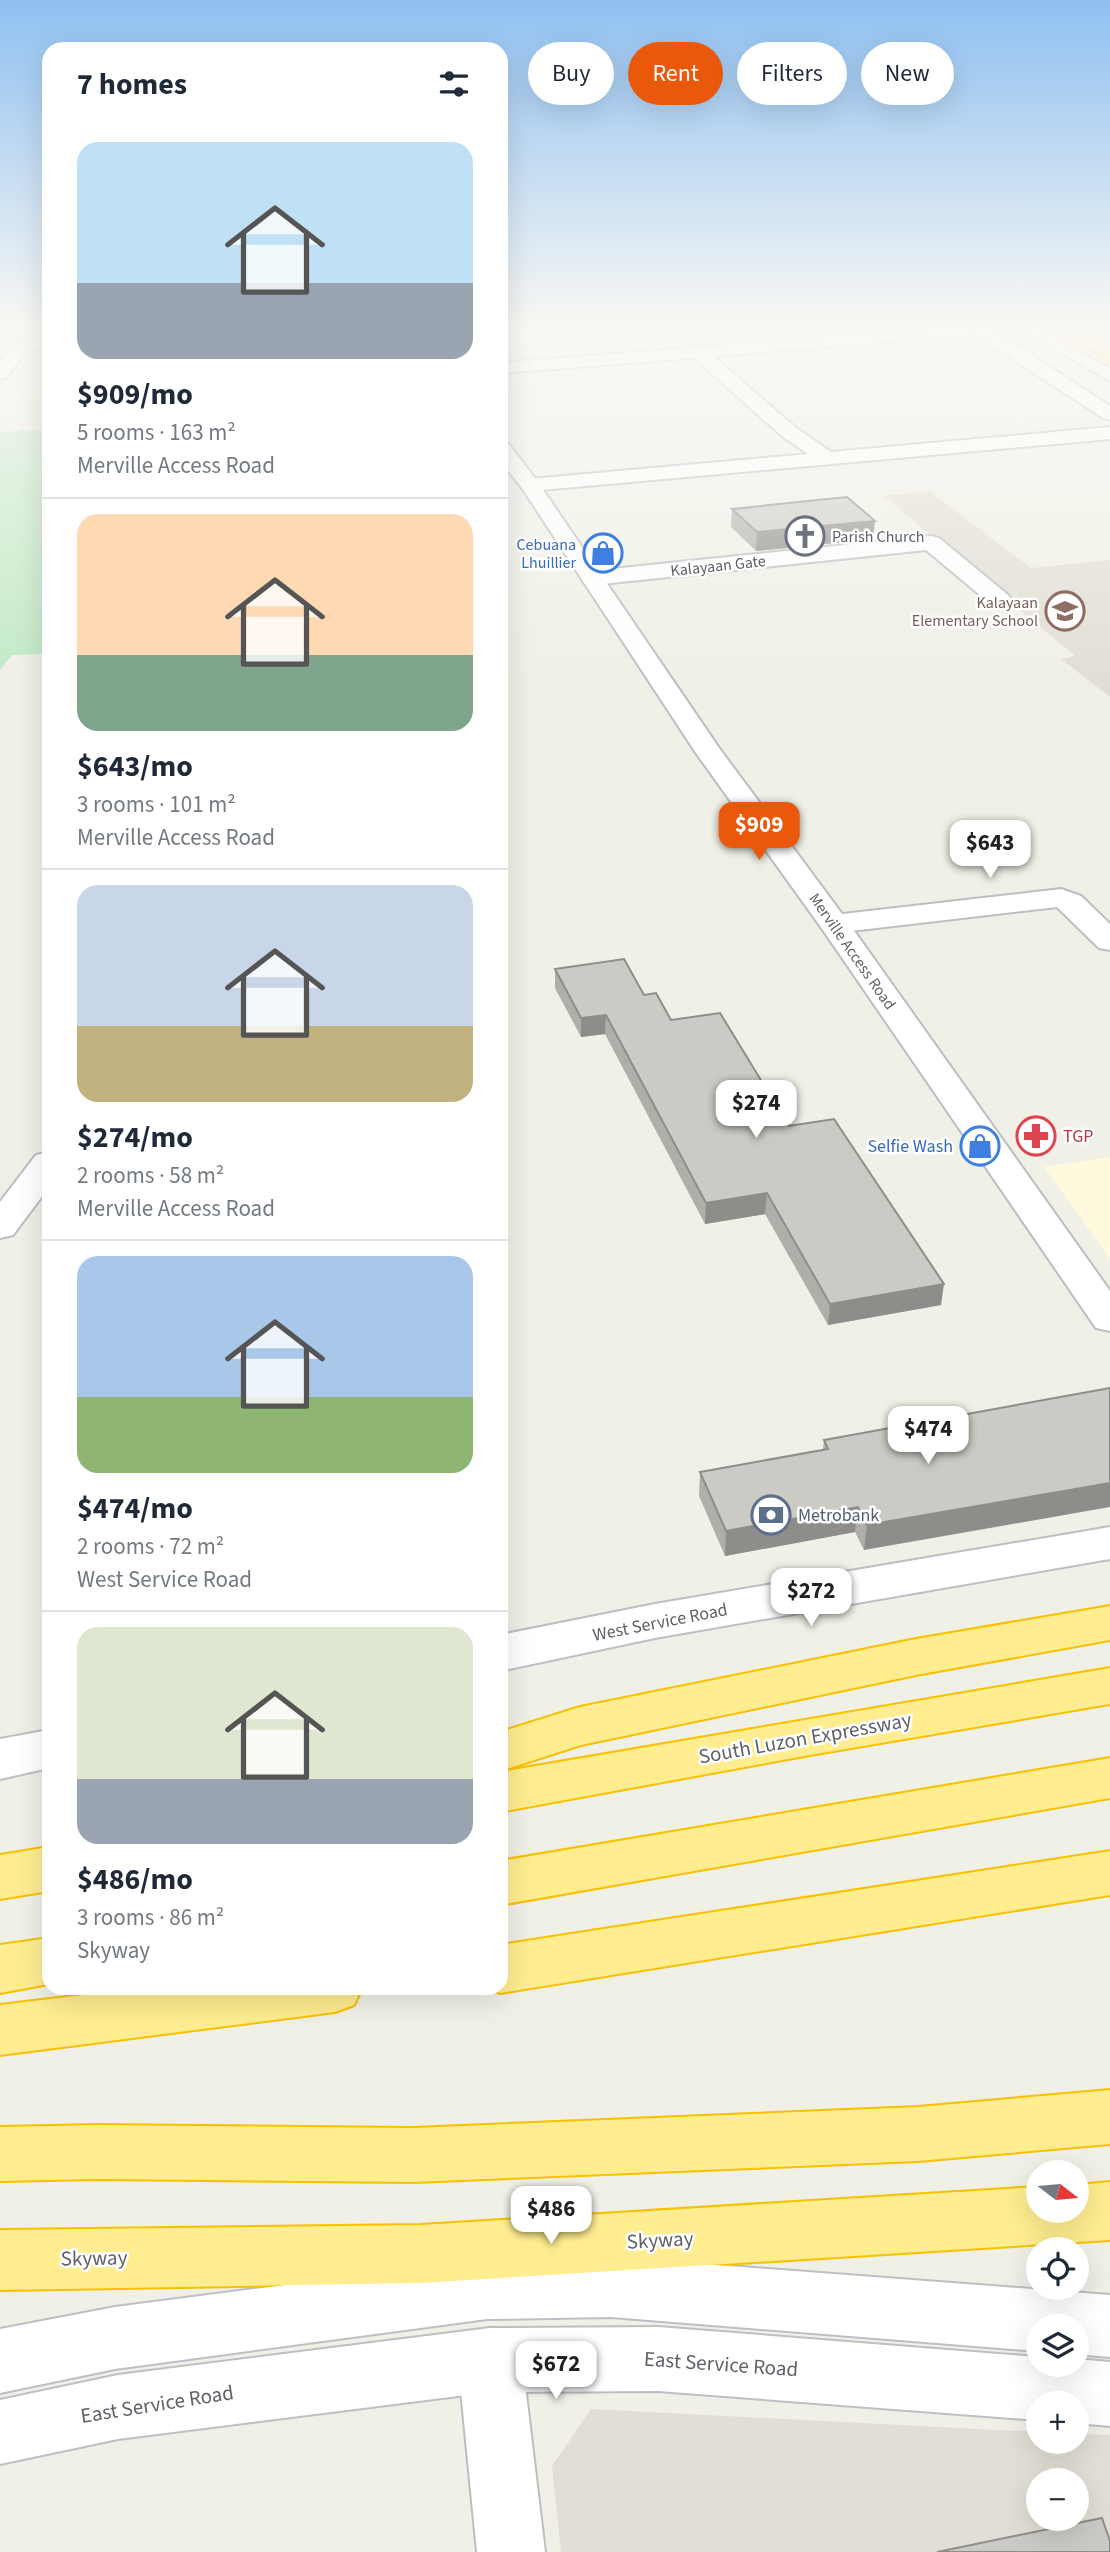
<!DOCTYPE html>
<meta charset="utf-8">
<style>
body{margin:0;font-family:"Source Sans 3",sans-serif;background:#f6f6f7;color:#1f2937;height:100vh;display:flex;flex-direction:column;font-size:26px;white-space:nowrap}
*{box-sizing:border-box;margin:0}
p{font-size:23px;color:#747a83}
.icon{flex:none;width:38px;height:38px;fill:none;stroke:currentColor;stroke-width:2;stroke-linecap:round;stroke-linejoin:round}
.map{position:relative;flex:1;overflow:hidden}
.sheet{position:absolute;left:42px;top:42px;width:466px;height:1953px;display:flex;flex-direction:column;background:#fff;border-radius:21px;box-shadow:0 7px 28px #0002}
.sheet>*{flex:none}
.guide{position:absolute;left:528px;top:42px;width:476px;height:63px;display:flex;gap:14px}
.needle{width:46px;rotate:106deg}
.controls{position:absolute;left:1026px;top:2160px;display:grid;gap:14px}
.controls a{display:grid;place-items:center;width:63px;height:63px;border-radius:50%;background:#fff;box-shadow:0 7px 28px #0002;font-size:35px}
.price{position:absolute;translate:-50% -60px;padding:0 16px;border-radius:14px;background:#fff;color:#222;font-size:23px;line-height:46px;filter:drop-shadow(0 2px 4px #0008)}
.price::after{content:'';position:absolute;left:50%;top:42px;width:21px;height:16px;margin-left:-10px;background:inherit;clip-path:polygon(0 0,100% 0,50% 100%)}
.price.current{background:#ea580c;color:#fff}
ul{padding:0;list-style:none}
li{display:grid;align-content:center;gap:14px;height:371px;padding:0 35px}
li+li{border-top:2px solid #e0e1e3}
li span{display:grid;place-items:center;height:217px;border-radius:21px;color:#555}
li>.icon{margin-inline-start:auto}
span .icon{width:126px;height:126px;fill:#fffc;stroke-width:1}
li b{font-size:30px}
h2{display:flex;justify-content:space-between;align-items:center;height:84px;padding:0 35px;font-size:30px}
.pill{padding:0 24px;border-radius:32px;background:#fff;box-shadow:0 7px 28px #0002;font-size:24px;line-height:63px}
.pill.current{background:#ea580c;color:#fff}
.map>svg:first-child{display:block}
.commercial{fill:#fffade}
.education{fill:#e1dfd5;fill-rule:evenodd}
.green{fill:#c2eac6}
.lines{fill:none;stroke-linecap:round;stroke-linejoin:round}
.minor-casing{stroke:#bbbec3;stroke-width:4}
.tertiary-casing{stroke:#bbbec3;stroke-width:4}
.secondary-casing{stroke:#bcbfc5;stroke-width:4}
.motorway-casing{stroke:#f8c100;stroke-width:4}
.minor{fill:#fff;fill-rule:evenodd}
.tertiary{fill:#fff;fill-rule:evenodd}
.secondary{fill:#fff;fill-rule:evenodd}
.motorway{fill:#ffed90;fill-rule:evenodd}
.wall{fill:#afaea9}
.shaded-wall{fill:#8f8d89}
.building{fill:#cccac4;stroke:#8f8d89;stroke-width:2}
.labels{text-anchor:middle;stroke-width:5;stroke-linejoin:round;paint-order:stroke}
.far-worship-label{font-size:16px;fill:#5b616d;stroke:#fff;text-anchor:start}
.far-shop-label{font-size:16px;fill:#366cbe;stroke:#fff;text-anchor:end}
.far-street-label{font-size:16px;fill:#5e6268;stroke:#fff}
.far-education-label{font-size:16px;fill:#785e54;stroke:#fff;text-anchor:end}
.health-label{font-size:18px;fill:#be3a42;stroke:#fff;text-anchor:start}
.shop-label{font-size:18px;fill:#366cbe;stroke:#fff;text-anchor:end}
.service-label{font-size:18px;fill:#4e5e75;stroke:#fff;text-anchor:start}
.street-label{font-size:18px;fill:#5e6268;stroke:#fff}
.near-street-label{font-size:21px;fill:#5e6268;stroke:#fff}
</style>
<div class="map">
<svg width="1110" height="2552" viewBox="0 0 1110 2552">
<rect width="100%" height="100%" fill="#f1f0e7"/>
<!-- commercial -->
<path class="commercial" d="M 1110,1157 L 1110,1259 L 1044,1167 Z"/>
<!-- education -->
<path class="education" d="M 929,491 L 1031,568 L 1110,560 L 1110,697 L 1061,659 L 1075,656 L 884,496 Z
M 591,2409 L 1038,2432 L 1038,2441 L 1076,2441 L 1076,2434 L 1110,2435 L 1110,2552 L 561,2552 L 552,2466 ZM 1038,2480 L 1076,2480 L 1076,2518 L 1038,2518 Z"/>
<!-- green -->
<path class="green" d="M 49,429 L 49,654 L 12,655 L 0,670 L 0,432 Z"/>
<g class="lines">
<!-- minor casing -->
<g class="minor-casing">
<path id="minor" d="M 962,324 L 987,326 L 1110,406 L 1110,420 L 1103,418 L 976,335 L 713,356 L 796,428 L 831,452 L 1110,427 L 1110,439 L 530,491 L 523,489 L 520,485 L 523,481 L 530,479 L 808,454 L 782,436 L 694,358 L 500,373 L 500,363 L 963,326 Z
M 49,329 L 49,341 L 23,355 L 6,378 L 0,379 L 0,362 L 11,347 Z
M 931,536 L 939,538 L 1008,595 L 1012,600 L 1008,605 L 992,605 L 926,550 L 592,585 L 584,583 L 581,578 L 584,573 L 592,571 Z
M 1061,889 L 1081,896 L 1110,924 L 1110,950 L 1099,948 L 1057,907 L 834,933 L 823,930 L 819,924 L 823,918 L 834,915 Z
M 49,1152 L 49,1187 L 13,1235 L 0,1238 L 0,1202 L 36,1155 Z
M 490,2328 L 512,2338 L 522,2360 L 545,2552 L 477,2552 L 458,2360 L 468,2338 Z"/>
</g>
<!-- tertiary casing -->
<g class="tertiary-casing">
<path id="tertiary" d="M 500,440 L 507,442 L 537,481 L 719,748 L 845,918 L 1110,1291 L 1110,1331 L 1096,1328 L 823,930 L 696,753 L 522,488 L 500,460 Z"/>
</g>
<!-- secondary casing -->
<g class="secondary-casing">
<path id="secondary" d="M 1011,324 L 1031,324 L 1110,369 L 1110,381 Z
M 1110,1527 L 1110,1559 L 655,1638 L 500,1671 L 500,1635 L 655,1604 Z
M 49,1730 L 49,1768 L 0,1779 L 0,1739 Z
M 611,2257 L 1110,2295 L 1110,2357 L 1076,2354 L 1076,2326 L 1038,2326 L 1038,2351 L 611,2317 L 487,2319 L 115,2369 L 0,2393 L 0,2329 L 115,2307 L 487,2259 Z
M 658,2327 L 1038,2357 L 1038,2364 L 1076,2364 L 1076,2359 L 1110,2362 L 1110,2426 L 1076,2423 L 1076,2403 L 1038,2403 L 1038,2420 L 658,2391 L 490,2392 L 118,2439 L 0,2464 L 0,2400 L 118,2375 L 490,2328 Z"/>
</g>
<!-- motorway casing -->
<g class="motorway-casing">
<path id="motorway" d="M 1045,324 L 1066,324 L 1110,349 L 1110,361 Z
M 1110,1606 L 1110,1640 L 916,1675 L 581,1745 L 500,1771 L 500,1732 L 580,1707 L 916,1639 Z
M 1110,1668 L 1110,1704 L 810,1755 L 500,1812 L 500,1772 Z
M 1110,1758 L 1110,1798 L 500,1905 L 500,1861 Z
M 49,1847 L 49,1891 L 0,1899 L 0,1855 Z
M 1110,1851 L 1110,1895 L 500,1993 L 487,1988 L 500,1988 L 500,1945 Z
M 49,1938 L 49,1984 L 0,1993 L 0,1945 Z
M 141,1988 L 362,1988 L 354,2005 L 335,2012 L 0,2055 L 0,2005 Z
M 1110,2090 L 1110,2144 L 918,2161 L 413,2182 L 98,2179 L 0,2181 L 0,2127 L 98,2125 L 413,2128 L 918,2107 Z
M 1110,2182 L 1110,2240 L 421,2283 L 0,2290 L 0,2230 L 421,2225 L 1038,2187 L 1038,2210 L 1076,2210 L 1076,2185 Z"/>
</g>
<!-- minor -->
<use href="#minor" class="minor"/>
<!-- tertiary -->
<use href="#tertiary" class="tertiary"/>
<!-- secondary -->
<use href="#secondary" class="secondary"/>
<!-- motorway -->
<use href="#motorway" class="motorway"/>
</g>
<!-- wall -->
<path class="wall" d="M 732,509 L 873,539 L 756,551 L 731,527 Z
M 555,969 L 644,995 L 671,1020 L 789,1126 L 941,1305 L 828,1325 L 765,1214 L 705,1224 L 605,1034 L 581,1037 L 555,988 Z
M 1110,1388 L 864,1550 L 855,1532 L 725,1556 L 699,1496 L 700,1472 L 823,1450 L 824,1440 Z"/>
<!-- shaded-wall -->
<path class="shaded-wall" d="M 875,521 L 873,539 L 756,551 L 757,532 Z
M 606,1015 L 605,1034 L 581,1037 L 581,1018 Z
M 767,1193 L 765,1214 L 705,1224 L 706,1203 Z
M 944,1284 L 941,1305 L 828,1325 L 830,1304 Z
M 1110,1483 L 1110,1507 L 864,1550 L 867,1525 Z
M 858,1507 L 855,1532 L 725,1556 L 726,1531 Z"/>
<!-- building -->
<path class="building" d="M 847,497 L 875,521 L 757,532 L 732,509 Z
M 624,959 L 644,995 L 656,993 L 671,1020 L 720,1013 L 789,1126 L 834,1119 L 944,1284 L 830,1304 L 767,1193 L 706,1203 L 606,1015 L 581,1018 L 555,969 Z
M 1110,1388 L 1110,1483 L 867,1525 L 858,1507 L 726,1531 L 700,1472 L 828,1449 L 824,1440 Z
M 1102,2518 L 1110,2541 L 1110,2552 L 937,2552 Z"/>
<!-- sky -->
<linearGradient id="sky" x2="0" y2="1"><stop stop-color="#8fc0f1"/><stop offset="0.48" stop-color="#f9f8f4"/><stop offset="1" stop-color="#f9f8f4" stop-opacity="0"/></linearGradient>
<rect width="1110" height="681" fill="url(#sky)"/>
<!-- icons -->
<defs>
<g id="church-ring" transform="scale(2.0125)"><circle r="9.5" fill="#fff" stroke="#6b7280" stroke-width="1.5"/><path d="M-1.2-6h2.4v3.5h3.3v2.4h-3.3V6h-2.4V-.1h-3.3v-2.4h3.3Z" fill="#6b7280"/></g>
<g id="shop-ring" transform="scale(2.0125)"><circle r="9.5" fill="#fff" stroke="#3f7fe0" stroke-width="1.5"/><path d="M-5-2.5h2.3a2.7 3.5 0 0 1 5.4 0H5L5.5 6h-11ZM-1.5-2.5h3a1.5 2.3 0 0 0-3 0Z" fill="#3f7fe0"/></g>
<g id="school-ring" transform="scale(2.0125)"><circle r="9.5" fill="#fff" stroke="#8d6e63" stroke-width="1.5"/><path d="M0-5L7-2L0 1L-7-2ZM-4 1L0 2.5L4 1V4Q0 6-4 4Z" fill="#8d6e63"/></g>
<g id="pharmacy-ring" transform="scale(2.0125)"><circle r="9.5" fill="#fff" stroke="#e0444e" stroke-width="1.5"/><path d="M-2-6h4v4h4v4h-4v4h-4v-4h-4v-4h4Z" fill="#e0444e"/></g>
<g id="bank-ring" transform="scale(2.0125)"><circle r="9.5" fill="#fff" stroke="#5c6f8a" stroke-width="1.5"/><path d="M-6-4H6V4H-6ZM0-2.3a2.3 2.3 0 1 0 0 4.6a2.3 2.3 0 1 0 0-4.6Z" fill="#5c6f8a"/></g>
</defs>
<g fill-rule="evenodd">
<use href="#church-ring" x="805" y="536"/>
<use href="#shop-ring" x="603" y="553"/>
<use href="#school-ring" x="1065" y="611"/>
<use href="#pharmacy-ring" x="1036" y="1136"/>
<use href="#shop-ring" x="980" y="1146"/>
<use href="#bank-ring" x="771" y="1515"/>
</g>
<g class="labels">
<!-- far-worship labels -->
<g class="far-worship-label">
<text x="832" y="542">Parish Church</text>
</g>
<!-- far-shop labels -->
<g class="far-shop-label">
<text x="576" y="550">Cebuana<tspan x="576" dy="18">Lhuillier</tspan></text>
</g>
<!-- far-street labels -->
<g class="far-street-label">
<text transform="translate(718 565) rotate(-6)" y="6">Kalayaan Gate</text>
<text transform="translate(853 951) rotate(55)" y="6">Merville Access Road</text>
</g>
<!-- far-education labels -->
<g class="far-education-label">
<text x="1038" y="608">Kalayaan<tspan x="1038" dy="18">Elementary School</tspan></text>
</g>
<!-- health labels -->
<g class="health-label">
<text x="1063" y="1142">TGP</text>
</g>
<!-- shop labels -->
<g class="shop-label">
<text x="953" y="1152">Selfie Wash</text>
</g>
<!-- service labels -->
<g class="service-label">
<text x="798" y="1521">Metrobank</text>
</g>
<!-- street labels -->
<g class="street-label">
<text transform="translate(660 1622) rotate(-11)" y="6">West Service Road</text>
</g>
<!-- near-street labels -->
<g class="near-street-label">
<text transform="translate(805 1738) rotate(-10)" y="7">South Luzon Expressway</text>
<text transform="translate(660 2240) rotate(-3)" y="7">Skyway</text>
<text transform="translate(94 2258) rotate(-1)" y="7">Skyway</text>
<text transform="translate(721 2364) rotate(4)" y="7">East Service Road</text>
<text transform="translate(157 2404) rotate(-9)" y="7">East Service Road</text>
</g>
</g>
</svg>
<div class="controls">
<a><svg class="needle" viewBox="-14 -14 28 28"><path d="M0-13l5 13h-10z" fill="#e53935"/><path d="M0 13l5-13h-10z" fill="#747a83"/></svg></a>
<a><svg class="icon" aria-label="locate" viewBox="0 0 24 24"><circle cx="12" cy="12" r="6"/><path d="M12 2v4M12 18v4M2 12h4M18 12h4"/></svg></a>
<a><svg class="icon" aria-label="layers" viewBox="0 0 24 24"><path d="M12 4l9 5-9 5-9-5zM3 14l9 5 9-5"/></svg></a>
<a>+</a>
<a>−</a>
</div>
<b class="price current" style="left:759px;top:862px">$909</b>
<b class="price" style="left:990px;top:880px">$643</b>
<b class="price" style="left:756px;top:1140px">$274</b>
<b class="price" style="left:928px;top:1466px">$474</b>
<b class="price" style="left:811px;top:1628px">$272</b>
<b class="price" style="left:551px;top:2246px">$486</b>
<b class="price" style="left:556px;top:2401px">$672</b>
<div class="guide">
<a class="pill">Buy</a>
<a class="pill current">Rent</a>
<a class="pill">Filters</a>
<a class="pill">New</a>
</div>
<section class="sheet">
<h2>7 homes<svg class="icon" aria-label="filters" viewBox="0 0 24 24"><path d="M4 7h16M4 17h16"/><circle cx="9" cy="7" r="2"/><circle cx="15" cy="17" r="2"/></svg></h2>
<ul>
<li><span style="background:linear-gradient(#bfe0f5 65%,#9aa5b1 0)"><svg class="icon" aria-label="home" viewBox="0 0 24 24"><path d="M3 11l9-7 9 7M6 9v11h12V9"/></svg></span><div><b>$909/mo</b><p>5 rooms · 163 m²</p><p>Merville Access Road</p></div></li>
<li><span style="background:linear-gradient(#ffd9b3 65%,#7fa58c 0)"><svg class="icon" aria-label="home" viewBox="0 0 24 24"><path d="M3 11l9-7 9 7M6 9v11h12V9"/></svg></span><div><b>$643/mo</b><p>3 rooms · 101 m²</p><p>Merville Access Road</p></div></li>
<li><span style="background:linear-gradient(#c9d6e8 65%,#c2b280 0)"><svg class="icon" aria-label="home" viewBox="0 0 24 24"><path d="M3 11l9-7 9 7M6 9v11h12V9"/></svg></span><div><b>$274/mo</b><p>2 rooms · 58 m²</p><p>Merville Access Road</p></div></li>
<li><span style="background:linear-gradient(#a9c7e8 65%,#8fb573 0)"><svg class="icon" aria-label="home" viewBox="0 0 24 24"><path d="M3 11l9-7 9 7M6 9v11h12V9"/></svg></span><div><b>$474/mo</b><p>2 rooms · 72 m²</p><p>West Service Road</p></div></li>
<li><span style="background:linear-gradient(#dfe7d0 70%,#9aa5b1 0)"><svg class="icon" aria-label="home" viewBox="0 0 24 24"><path d="M3 11l9-7 9 7M6 9v11h12V9"/></svg></span><div><b>$486/mo</b><p>3 rooms · 86 m²</p><p>Skyway</p></div></li>
</ul>
</section>
</div>
